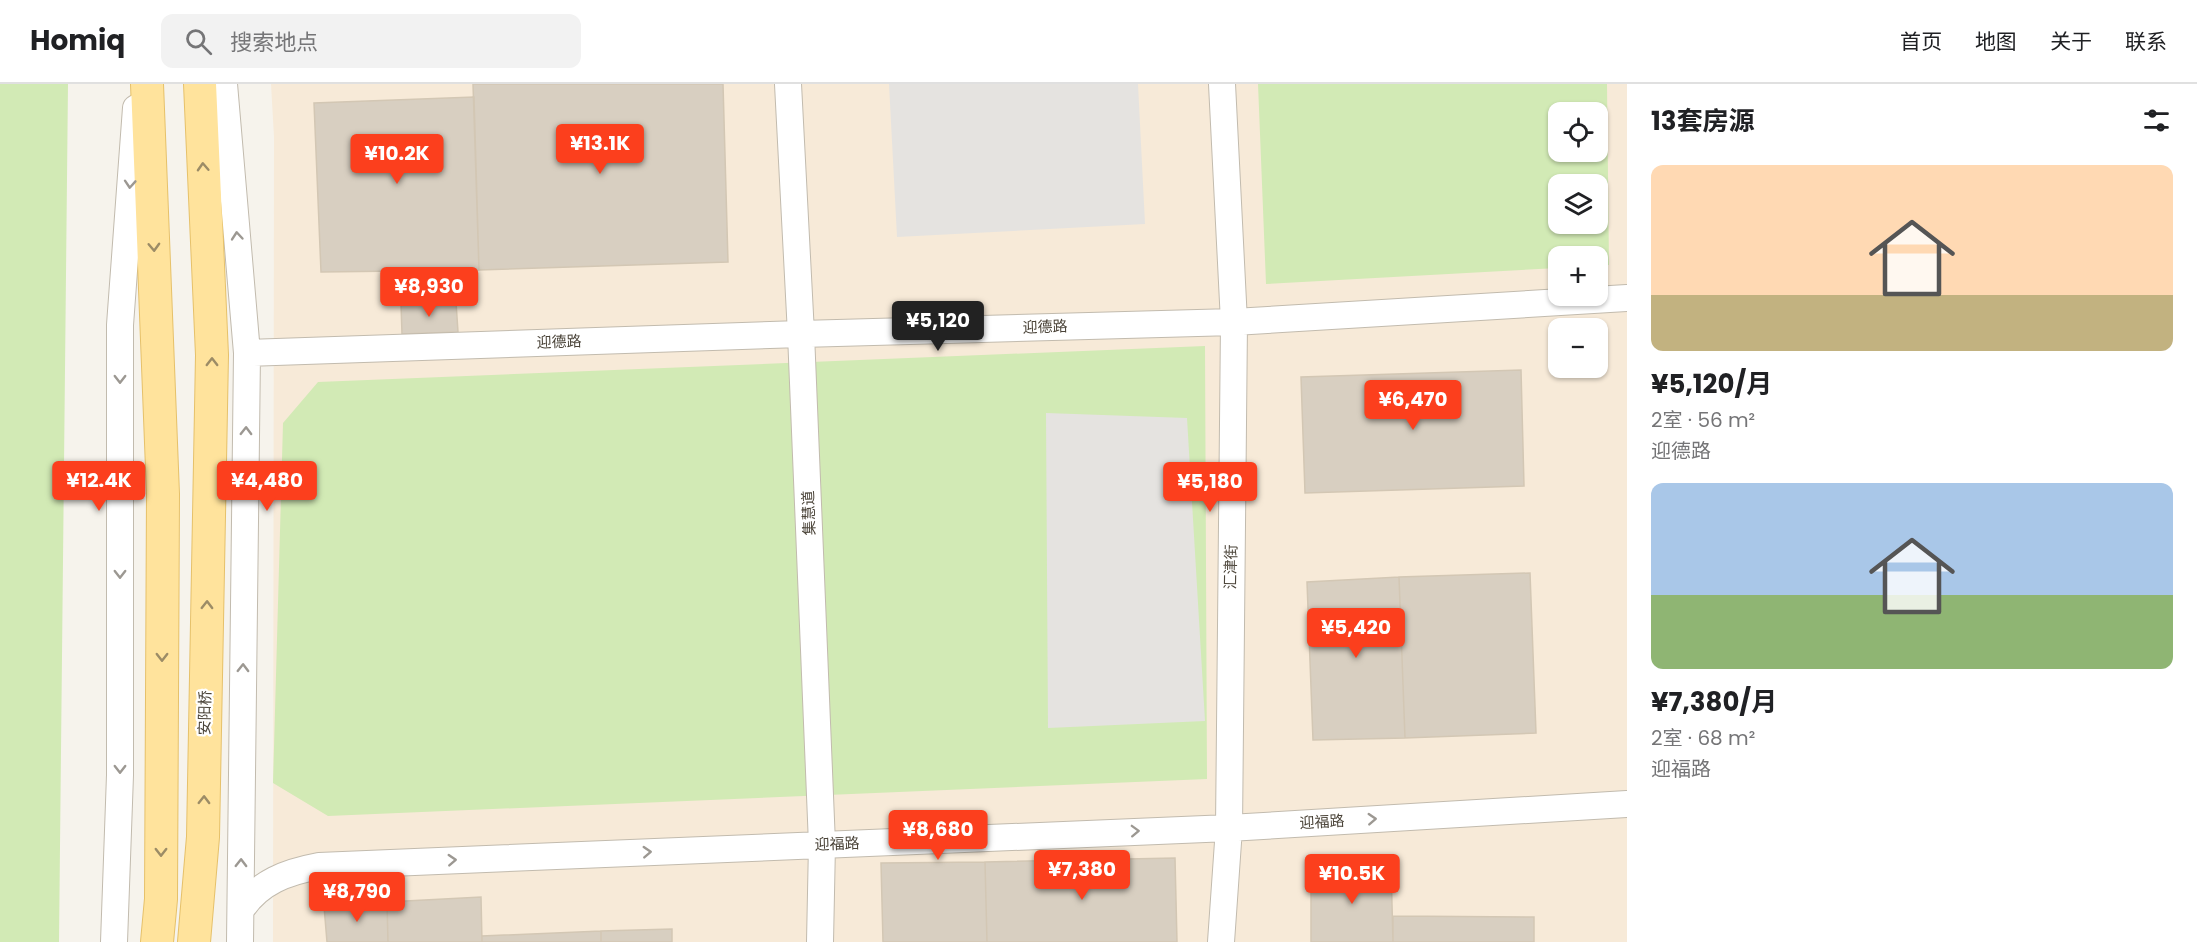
<!DOCTYPE html>
<html lang="zh">
<meta charset="utf-8">
<style>
body{margin:0;font-family:Poppins,"Noto Sans SC",sans-serif;background:#f2f2f2;color:#202124;height:100vh;display:flex;flex-direction:column;font-size:22px;white-space:nowrap}
*{box-sizing:border-box;margin:0}
p{font-size:20px;color:#757577}
.icon{flex:none;width:33px;height:33px;fill:none;stroke:currentColor;stroke-width:2;stroke-linecap:round;stroke-linejoin:round}
.map{position:relative;flex:1;overflow:hidden}
.sheet{display:flex;flex-direction:column;background:#fff;width:570px}
.sheet>*{flex:none}
.controls{position:absolute;left:1548px;top:18px;display:grid;gap:12px}
.controls a{display:grid;place-items:center;width:60px;height:60px;border-radius:12px;background:#fff;box-shadow:0 2px 4px #0004;font-size:30px}
.price{position:absolute;translate:-50% -51px;padding:0 14px;border-radius:6px;background:#fc3f1d;color:#fff;font-size:20px;line-height:39px;filter:drop-shadow(0 2px 3px #0008)}
.price::after{content:'';position:absolute;left:50%;top:36px;width:18px;height:14px;margin-left:-9px;background:inherit;clip-path:polygon(0 0,100% 0,50% 100%)}
.price.current{background:#222;color:#fff}
ul{padding:0;list-style:none}
li{display:grid;align-content:center;gap:12px;height:318px;padding:0 24px}
li span{display:grid;place-items:center;height:186px;border-radius:12px;color:#555}
li>.icon{margin-inline-start:auto}
span .icon{width:108px;height:108px;fill:#fffc;stroke-width:1}
li b{font-size:26px}
h2{display:flex;justify-content:space-between;align-items:center;height:72px;padding:0 24px;font-size:26px}
header{display:flex;align-items:center;gap:36px;box-sizing:border-box;height:84px;padding:0 30px;background:#fff;border-bottom:2px solid #e0e0e0}
header strong{font-size:28px}
nav{display:flex;gap:33px;margin-inline-start:auto;font-size:21px}
.search{width:420px;height:54px;background:#f2f2f2;display:flex;align-items:center;gap:15px;box-sizing:border-box;padding:0 21px;border-radius:12px;color:#757577;font-size:22px}
main{display:flex;flex:1;min-height:0}
.map>svg:first-child{display:block}
.commercial{fill:#f7ead8;fill-rule:evenodd}
.green{fill:#d2eab5;fill-rule:evenodd}
.parking{fill:#e5e3e0}
.building{fill:#d8cfc1;stroke:#d3c7b4;stroke-width:1.5}
.lines{fill:none;stroke-linecap:round;stroke-linejoin:round}
.tertiary-casing{stroke:#c2bbae;stroke-width:28}
.primary-casing{stroke:#e6c16a;stroke-width:34}
.tertiary{stroke:#fff;stroke-width:26}
.primary{stroke:#ffe39c;stroke-width:32}
.oneway{stroke:#9c8c66}
.oneway2{stroke:#9c9892}
.labels{text-anchor:middle;stroke-width:4.5;stroke-linejoin:round;paint-order:stroke}
.street-label{font-size:15px;fill:#4b4439;stroke:#fff}
</style>
<header>
<strong>Homiq</strong>
<div class="search"><svg class="icon" aria-label="search" viewBox="0 0 24 24"><circle cx="10" cy="10" r="6"/><path d="M15 15l6 6"/></svg>搜索地点</div>
<nav><a>首页</a><a>地图</a><a>关于</a><a>联系</a></nav>
</header>
<main>
<div class="map">
<svg width="1627" height="858" viewBox="0 0 1627 858">
<rect width="100%" height="100%" fill="#f6f3ec"/>
<!-- commercial -->
<path class="commercial" d="M 271,0 L 1627,0 L 1627,858 L 273,858 L 274,53 ZM 1558,28 L 1598,28 L 1598,68 L 1558,68 ZM 1558,100 L 1598,100 L 1598,140 L 1558,140 ZM 1558,172 L 1598,172 L 1598,212 L 1558,212 ZM 1558,244 L 1598,244 L 1598,284 L 1558,284 Z"/>
<!-- green -->
<path class="green" d="M 0,0 L 68,0 L 59,858 L 0,858 Z
M 1258,0 L 1607,0 L 1609,181 L 1598,182 L 1598,172 L 1558,172 L 1558,184 L 1266,200 ZM 1558,28 L 1598,28 L 1598,68 L 1558,68 ZM 1558,100 L 1598,100 L 1598,140 L 1558,140 Z
M 1205,262 L 1207,695 L 328,732 L 273,699 L 283,339 L 318,298 Z"/>
<!-- parking -->
<path class="parking" d="M 889,0 L 1138,0 L 1145,140 L 897,153 Z
M 1046,329 L 1187,334 L 1205,637 L 1048,644 Z"/>
<!-- building -->
<path class="building" d="M 473,0 L 723,0 L 728,178 L 479,186 Z
M 474,13 L 479,186 L 321,188 L 314,19 Z
M 456,218 L 458,248 L 402,250 L 401,220 Z
M 1521,286 L 1524,402 L 1305,409 L 1301,293 Z
M 1530,489 L 1536,649 L 1405,654 L 1399,493 Z
M 1399,493 L 1405,654 L 1313,656 L 1307,498 Z
M 1175,774 L 1177,858 L 987,858 L 985,778 Z
M 985,778 L 987,858 L 883,858 L 881,779 Z
M 1311,783 L 1391,783 L 1393,858 L 1311,858 Z
M 481,813 L 482,858 L 388,858 L 387,818 Z
M 387,818 L 388,858 L 327,858 L 324,822 Z
M 1393,832 L 1534,833 L 1534,858 L 1393,858 Z
M 672,845 L 672,858 L 601,858 L 601,847 Z
M 601,847 L 601,858 L 482,858 L 482,852 Z"/>
<g class="lines">
<!-- tertiary casing -->
<g class="tertiary-casing">
<path id="tertiary" d="M 224,0 L 247,269 L 240,858
M 788,0 L 801,250 L 822,760 L 820,858
M 247,269 L 801,250 L 1234,238 L 1627,214
M 241,826 C 259,798 287,788 319,782 L 1229,744 L 1627,720
M 114,858 L 120,691 L 120,241 L 136,24
M 1221,858 L 1229,744 L 1234,238 L 1222,0"/>
</g>
<!-- primary casing -->
<g class="primary-casing">
<path id="primary" d="M 147,0 L 163,410 L 161,815 L 157,858
M 194,858 L 203,753 L 212,271 L 200,0"/>
</g>
<!-- tertiary -->
<use href="#tertiary" class="tertiary"/>
<!-- primary -->
<use href="#primary" class="primary"/>
</g>
<!-- one-way arrows -->
<defs><path id="oneway-chevron" d="M-2-3.5L2.5 0L-2 3.5" fill="none" stroke-width="1.6" stroke-linecap="round" stroke-linejoin="round" transform="scale(1.5)"/></defs>
<g class="oneway">
<use href="#oneway-chevron" transform="translate(203 83) rotate(-93)"/>
<use href="#oneway-chevron" transform="translate(154 163) rotate(88)"/>
<use href="#oneway-chevron" transform="translate(212 278) rotate(-90)"/>
<use href="#oneway-chevron" transform="translate(207 521) rotate(-89)"/>
<use href="#oneway-chevron" transform="translate(162 573) rotate(90)"/>
<use href="#oneway-chevron" transform="translate(204 716) rotate(-89)"/>
<use href="#oneway-chevron" transform="translate(161 768) rotate(90)"/>
</g>
<g class="oneway2">
<use href="#oneway-chevron" transform="translate(130 100) rotate(94)"/>
<use href="#oneway-chevron" transform="translate(237 152) rotate(-95)"/>
<use href="#oneway-chevron" transform="translate(120 295) rotate(90)"/>
<use href="#oneway-chevron" transform="translate(246 347) rotate(-89)"/>
<use href="#oneway-chevron" transform="translate(120 490) rotate(90)"/>
<use href="#oneway-chevron" transform="translate(243 584) rotate(-89)"/>
<use href="#oneway-chevron" transform="translate(120 685) rotate(90)"/>
<use href="#oneway-chevron" transform="translate(1372 735) rotate(-3)"/>
<use href="#oneway-chevron" transform="translate(1135 747) rotate(-2)"/>
<use href="#oneway-chevron" transform="translate(647 768) rotate(-3)"/>
<use href="#oneway-chevron" transform="translate(452 776) rotate(-3)"/>
<use href="#oneway-chevron" transform="translate(241 779) rotate(-89)"/>
</g>
<g class="labels">
<!-- street labels -->
<g class="street-label">
<text transform="translate(1045 243) rotate(-2)" y="5">迎德路</text>
<text transform="translate(559 258) rotate(-2)" y="5">迎德路</text>
<text transform="translate(809 429) rotate(-92)" y="5">集慧道</text>
<text transform="translate(1231 483) rotate(-89)" y="5">汇津街</text>
<text transform="translate(205 629) rotate(-89)" y="5">安阳桥</text>
<text transform="translate(1322 738) rotate(-3)" y="5">迎福路</text>
<text transform="translate(837 760) rotate(-2)" y="5">迎福路</text>
</g>
</g>
</svg>
<div class="controls">
<a><svg class="icon" aria-label="locate" viewBox="0 0 24 24"><circle cx="12" cy="12" r="6"/><path d="M12 2v4M12 18v4M2 12h4M18 12h4"/></svg></a>
<a><svg class="icon" aria-label="layers" viewBox="0 0 24 24"><path d="M12 4l9 5-9 5-9-5zM3 14l9 5 9-5"/></svg></a>
<a>+</a>
<a>−</a>
</div>
<b class="price" style="left:600px;top:91px">¥13.1K</b>
<b class="price" style="left:397px;top:101px">¥10.2K</b>
<b class="price" style="left:429px;top:234px">¥8,930</b>
<b class="price current" style="left:938px;top:268px">¥5,120</b>
<b class="price" style="left:1413px;top:347px">¥6,470</b>
<b class="price" style="left:99px;top:428px">¥12.4K</b>
<b class="price" style="left:267px;top:428px">¥4,480</b>
<b class="price" style="left:1210px;top:429px">¥5,180</b>
<b class="price" style="left:1356px;top:575px">¥5,420</b>
<b class="price" style="left:938px;top:777px">¥8,680</b>
<b class="price" style="left:1082px;top:817px">¥7,380</b>
<b class="price" style="left:1352px;top:821px">¥10.5K</b>
<b class="price" style="left:357px;top:839px">¥8,790</b>
</div>
<section class="sheet">
<h2>13套房源<svg class="icon" aria-label="filters" viewBox="0 0 24 24"><path d="M4 7h16M4 17h16"/><circle cx="9" cy="7" r="2"/><circle cx="15" cy="17" r="2"/></svg></h2>
<ul>
<li><span style="background:linear-gradient(#ffd9b3 70%,#c2b280 0)"><svg class="icon" aria-label="home" viewBox="0 0 24 24"><path d="M3 11l9-7 9 7M6 9v11h12V9"/></svg></span><div><b>¥5,120/月</b><p>2室 · 56 m²</p><p>迎德路</p></div></li>
<li><span style="background:linear-gradient(#a9c7e8 60%,#8fb573 0)"><svg class="icon" aria-label="home" viewBox="0 0 24 24"><path d="M3 11l9-7 9 7M6 9v11h12V9"/></svg></span><div><b>¥7,380/月</b><p>2室 · 68 m²</p><p>迎福路</p></div></li>
</ul>
</section>
</main>
